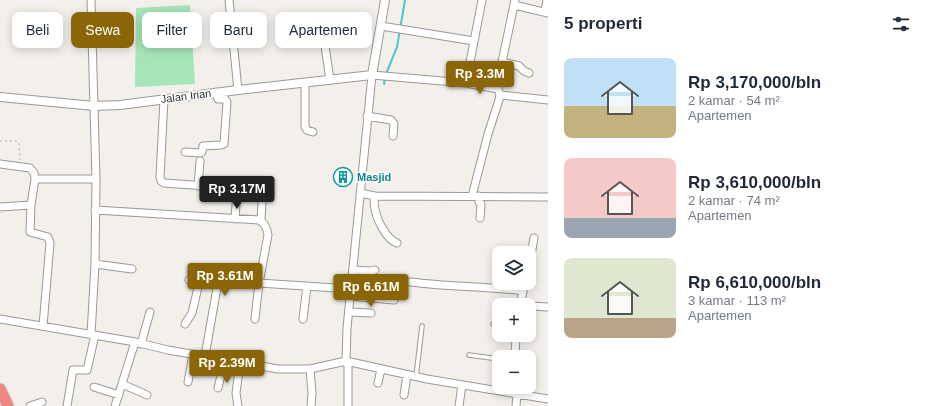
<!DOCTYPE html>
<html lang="id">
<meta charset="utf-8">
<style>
body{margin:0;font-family:Helvetica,sans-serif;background:#f6f6f7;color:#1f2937;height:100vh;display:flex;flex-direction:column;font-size:15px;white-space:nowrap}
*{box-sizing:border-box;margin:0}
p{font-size:13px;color:#747a83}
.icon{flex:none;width:22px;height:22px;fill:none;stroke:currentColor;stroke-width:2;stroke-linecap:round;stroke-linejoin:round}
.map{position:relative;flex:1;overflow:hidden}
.panel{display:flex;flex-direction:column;background:#fff;width:380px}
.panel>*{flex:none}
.top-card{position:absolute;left:12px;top:12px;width:380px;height:36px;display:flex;gap:8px}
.controls{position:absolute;left:492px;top:246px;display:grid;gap:8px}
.controls a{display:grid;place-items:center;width:44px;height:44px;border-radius:8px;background:#fff;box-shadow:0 2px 10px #0003;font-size:20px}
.price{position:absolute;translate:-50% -34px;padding:0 9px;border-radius:4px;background:#8b6607;color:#fff;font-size:13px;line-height:26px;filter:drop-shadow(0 1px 2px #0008)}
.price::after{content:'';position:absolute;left:50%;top:24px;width:12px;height:9px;margin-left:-6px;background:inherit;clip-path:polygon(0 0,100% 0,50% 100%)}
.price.current{background:#222;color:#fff}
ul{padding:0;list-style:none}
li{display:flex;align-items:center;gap:12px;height:100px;padding:0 16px}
li span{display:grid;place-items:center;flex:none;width:112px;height:80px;border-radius:8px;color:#555}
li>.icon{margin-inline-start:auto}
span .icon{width:48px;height:48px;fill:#fffc;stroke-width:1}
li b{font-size:17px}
h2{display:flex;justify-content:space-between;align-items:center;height:48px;padding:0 16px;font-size:17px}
.chip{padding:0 14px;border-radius:8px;background:#fff;box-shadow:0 2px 10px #0003;font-size:14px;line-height:36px}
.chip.current{background:#8b6607;color:#fff}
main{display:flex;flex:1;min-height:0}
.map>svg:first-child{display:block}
.green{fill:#a7e5b8}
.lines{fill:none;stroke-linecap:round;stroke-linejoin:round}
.stream{stroke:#4dc6cd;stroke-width:2}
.service-casing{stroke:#9b9995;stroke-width:5.5}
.minor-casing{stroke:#9b9995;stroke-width:9}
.tertiary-casing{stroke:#9b9995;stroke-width:10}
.trunk-casing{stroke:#cececd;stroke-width:13}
.path{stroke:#b2b0ac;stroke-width:1;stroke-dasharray:2 3;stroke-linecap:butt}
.service{stroke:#fff;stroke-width:3.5}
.minor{stroke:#fff;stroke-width:7}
.tertiary{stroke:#fff;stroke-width:8}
.trunk{stroke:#ee8684;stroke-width:11}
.labels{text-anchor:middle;stroke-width:3.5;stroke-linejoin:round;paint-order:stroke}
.street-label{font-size:11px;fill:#32312f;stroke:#fff}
.culture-label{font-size:11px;font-weight:bold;fill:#0d838f;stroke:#fff;text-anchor:start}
</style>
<main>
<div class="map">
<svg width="548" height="406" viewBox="0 0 548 406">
<rect width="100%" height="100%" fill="#f3f0ec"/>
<!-- green -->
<path class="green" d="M 190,5 L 195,84 L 135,87 L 136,8 Z"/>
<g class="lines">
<!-- stream -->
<path class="stream" d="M 386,74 L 397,47 L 405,0
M 384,84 L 385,78"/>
<!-- service casing -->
<g class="service-casing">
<path id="service" d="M 493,324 L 499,325
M 469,355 L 499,359
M 416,377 L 422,326"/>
</g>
<!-- minor casing -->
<g class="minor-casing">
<path id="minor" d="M 229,0 L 238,90
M 514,5 L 548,13
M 545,12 L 547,0
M 381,26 L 474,41
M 325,46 L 330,80
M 502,62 L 519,66 L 524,71 L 529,73
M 305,83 L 305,127 L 307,130 L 313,132
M 466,83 L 482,0
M 500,95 L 548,100
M 164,99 L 160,177 L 161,181 L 164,183 L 235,188 L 237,190 L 235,219
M 367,116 L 391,120 L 394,124 L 393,136
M 185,152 L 200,153 L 202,152 L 203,146 L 221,145 L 224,144 L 227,102 L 225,99 L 218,99 L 216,92
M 0,164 L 30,168 L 34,173 L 35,179
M 198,186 L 200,161
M 360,193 L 375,196 L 548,197
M 375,196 C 374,200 374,205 375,209 C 377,220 386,239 397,243
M 472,196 L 488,134 L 499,100 L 500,95 L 498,89 L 502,62 L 515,0
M 479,196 L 479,202 L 481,204 L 480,218
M 0,207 L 31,205
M 95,210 L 259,220 C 265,223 267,228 268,235 L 259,283 L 255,319
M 261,221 L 262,201
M 95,264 L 132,269
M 529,267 L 534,238
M 353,270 L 371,271 L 375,270
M 189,280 L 212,278 L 217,279 L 218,282 L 205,356
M 411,282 C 448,287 486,286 523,291
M 259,283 L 351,289
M 350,296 L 394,300
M 520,305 L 525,283
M 529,306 L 548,307
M 349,312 L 371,313
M 0,319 L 135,342 L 168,350 L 278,369 L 310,369 L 346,361 L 427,379 L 548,399
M 303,319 L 307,286
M 185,324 L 192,313 L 200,279
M 43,326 L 50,243 L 48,237 L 30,232 L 31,205 L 35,179 L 96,179
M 91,335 L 95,264 L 96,179 L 91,0
M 141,344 L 150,312
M 515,357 L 516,335
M 346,361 L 347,328 L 372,75 L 466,83 L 498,89
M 310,369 L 312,393 L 311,406
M 188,382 L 193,354
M 378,383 L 381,369
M 122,384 L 147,395
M 94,387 L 119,395
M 218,388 L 225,359
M 404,395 L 407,375
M 30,406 L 42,402
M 67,406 L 73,370 L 87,370 L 95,335
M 115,406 L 135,342
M 238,406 L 236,393 L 240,362
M 348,406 L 348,362
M 459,406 L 462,385
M 516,406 L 517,394"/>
</g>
<!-- tertiary casing -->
<g class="tertiary-casing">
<path id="tertiary" d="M 0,97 L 94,106 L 120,105 L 238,90 L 372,75 L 385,0"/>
</g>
<!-- trunk casing -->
<g class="trunk-casing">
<path id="trunk" d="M 0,389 L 8,406"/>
</g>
<!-- path -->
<path class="path" d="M 0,141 L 17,141 L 19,143 L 20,160"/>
<!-- service -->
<use href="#service" class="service"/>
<!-- minor -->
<use href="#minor" class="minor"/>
<!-- tertiary -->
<use href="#tertiary" class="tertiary"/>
<!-- trunk -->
<use href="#trunk" class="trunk"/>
</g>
<!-- icons -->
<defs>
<g id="building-ring" transform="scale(1)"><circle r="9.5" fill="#fff" stroke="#0f9aa8" stroke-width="1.5"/><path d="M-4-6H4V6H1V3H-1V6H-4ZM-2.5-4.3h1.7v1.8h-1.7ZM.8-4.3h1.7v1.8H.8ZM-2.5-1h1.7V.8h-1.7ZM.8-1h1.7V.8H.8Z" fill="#0f9aa8"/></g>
</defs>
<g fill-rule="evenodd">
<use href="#building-ring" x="343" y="177"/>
</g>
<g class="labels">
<!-- street labels -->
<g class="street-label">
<text transform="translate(186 96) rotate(-7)" y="4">Jalan Irian</text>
</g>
<!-- culture labels -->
<g class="culture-label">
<text x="357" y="181">Masjid</text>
</g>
</g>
</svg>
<div class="controls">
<a><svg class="icon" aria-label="layers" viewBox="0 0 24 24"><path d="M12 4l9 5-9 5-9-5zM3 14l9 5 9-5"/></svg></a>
<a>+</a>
<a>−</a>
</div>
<b class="price" style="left:480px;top:95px">Rp 3.3M</b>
<b class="price current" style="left:237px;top:210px">Rp 3.17M</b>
<b class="price" style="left:225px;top:297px">Rp 3.61M</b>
<b class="price" style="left:371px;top:308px">Rp 6.61M</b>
<b class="price" style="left:227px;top:384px">Rp 2.39M</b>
<div class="top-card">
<a class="chip">Beli</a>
<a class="chip current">Sewa</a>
<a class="chip">Filter</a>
<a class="chip">Baru</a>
<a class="chip">Apartemen</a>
</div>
</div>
<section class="panel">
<h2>5 properti<svg class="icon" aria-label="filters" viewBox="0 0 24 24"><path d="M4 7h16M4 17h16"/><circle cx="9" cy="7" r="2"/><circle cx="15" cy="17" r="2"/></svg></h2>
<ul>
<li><span style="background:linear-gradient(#bfe0f5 60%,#c2b280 0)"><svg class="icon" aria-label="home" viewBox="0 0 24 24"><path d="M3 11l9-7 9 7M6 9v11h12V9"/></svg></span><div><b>Rp 3,170,000/bln</b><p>2 kamar · 54 m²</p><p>Apartemen</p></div></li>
<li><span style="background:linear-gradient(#f6c9c9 75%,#9aa5b1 0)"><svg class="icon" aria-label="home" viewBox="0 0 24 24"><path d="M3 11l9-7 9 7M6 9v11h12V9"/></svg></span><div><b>Rp 3,610,000/bln</b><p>2 kamar · 74 m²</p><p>Apartemen</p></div></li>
<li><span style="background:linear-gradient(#dfe7d0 75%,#b9a48a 0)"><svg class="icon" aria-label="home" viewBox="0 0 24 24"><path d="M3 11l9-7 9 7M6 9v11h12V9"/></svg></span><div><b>Rp 6,610,000/bln</b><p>3 kamar · 113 m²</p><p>Apartemen</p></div></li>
</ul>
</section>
</main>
